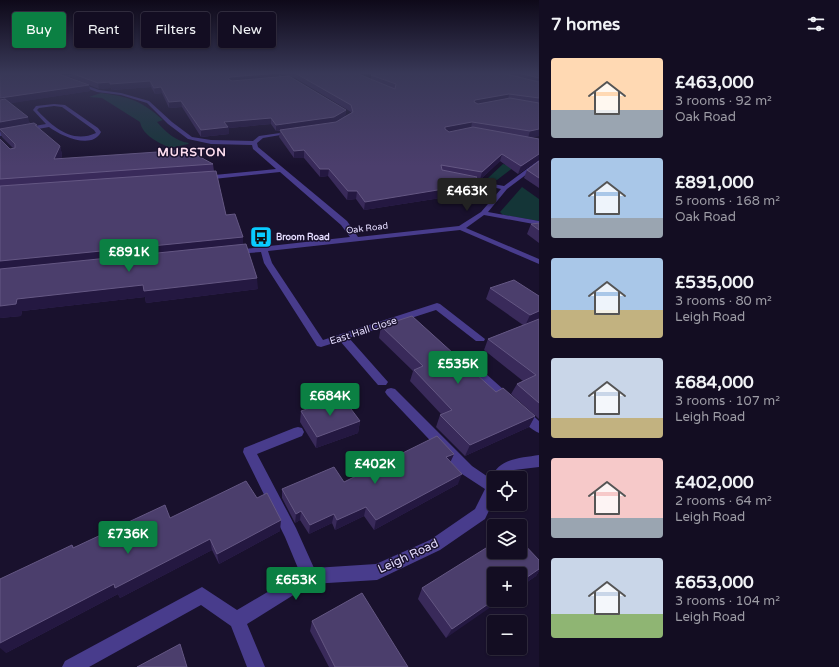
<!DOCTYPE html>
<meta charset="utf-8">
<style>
body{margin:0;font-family:"Varela Round",sans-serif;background:#1c162a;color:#f1f3f6;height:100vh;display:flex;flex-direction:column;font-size:15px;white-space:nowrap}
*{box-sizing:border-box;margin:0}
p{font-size:13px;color:#9d9ca5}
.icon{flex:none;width:22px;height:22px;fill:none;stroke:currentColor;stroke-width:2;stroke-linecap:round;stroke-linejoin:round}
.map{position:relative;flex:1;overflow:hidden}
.details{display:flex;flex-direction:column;background:#130d22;width:300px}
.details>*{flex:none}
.banner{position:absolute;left:12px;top:12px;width:380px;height:36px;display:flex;gap:8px}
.fabs{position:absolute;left:487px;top:471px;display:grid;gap:8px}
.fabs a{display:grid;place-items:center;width:40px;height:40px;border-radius:4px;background:#130d22;box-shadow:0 1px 3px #0004,0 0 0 1px #322d40;font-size:20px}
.price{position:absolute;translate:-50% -34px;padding:0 9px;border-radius:4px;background:#0b8043;color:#fff;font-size:13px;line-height:26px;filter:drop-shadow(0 1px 2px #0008)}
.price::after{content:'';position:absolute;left:50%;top:24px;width:12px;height:9px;margin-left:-6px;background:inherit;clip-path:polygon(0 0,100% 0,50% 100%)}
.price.active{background:#222;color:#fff}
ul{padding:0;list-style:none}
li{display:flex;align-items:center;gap:12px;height:100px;padding:0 12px}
li span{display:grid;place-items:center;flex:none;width:112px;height:80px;border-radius:4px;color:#555}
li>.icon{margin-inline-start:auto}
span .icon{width:48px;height:48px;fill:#fffc;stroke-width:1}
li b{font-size:17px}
h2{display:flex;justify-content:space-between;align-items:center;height:48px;padding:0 12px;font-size:17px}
.pill{padding:0 14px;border-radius:4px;background:#130d22;box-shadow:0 1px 3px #0004,0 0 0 1px #322d40;font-size:14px;line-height:36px}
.pill.active{background:#0b8043;color:#fff}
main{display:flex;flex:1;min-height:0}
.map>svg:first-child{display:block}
.green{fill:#143537}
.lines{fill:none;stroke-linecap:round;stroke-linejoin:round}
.minor{fill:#483c8c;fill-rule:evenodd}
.wall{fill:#392a5a;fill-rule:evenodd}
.shaded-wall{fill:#241841}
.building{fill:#4b3e6c;stroke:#645783}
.labels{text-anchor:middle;stroke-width:3;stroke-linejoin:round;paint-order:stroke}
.far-street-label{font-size:9px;fill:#e5ddff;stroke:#19112d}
.far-poi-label{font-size:9px;font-weight:bold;fill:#e5ddff;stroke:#19112d;text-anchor:start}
.street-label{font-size:10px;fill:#e5ddff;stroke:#19112d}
.far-district-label{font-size:12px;font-weight:bold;letter-spacing:1px;fill:#ffdff0;stroke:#19112d}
.near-street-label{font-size:12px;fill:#e5ddff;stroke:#19112d}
</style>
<main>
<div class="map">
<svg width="539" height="667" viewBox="0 0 539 667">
<rect width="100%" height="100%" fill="#19112d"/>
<!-- green -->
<path class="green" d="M 101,93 C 129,97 141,100 163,120 L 157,122 C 166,132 175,141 189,143 L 188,144 L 170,148 C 158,142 143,136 140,122 L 102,98 L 89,97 Z
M 503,164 L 514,167 L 497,180 L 487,179 Z
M 522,187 L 539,199 L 539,221 L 503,215 L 500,212 Z"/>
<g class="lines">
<!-- minor -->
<path class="minor" d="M 268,73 L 273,73 L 297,81 L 294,82 Z
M 84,74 L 85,76 L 58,77 L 60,76 Z
M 77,82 L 99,90 L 121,93 L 149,101 L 172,122 L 192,137 L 211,140 L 253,141 L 259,136 L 294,131 L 292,133 L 263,138 L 257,143 L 258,147 L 347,221 L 358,237 L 459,226 L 481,212 L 501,189 L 460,180 L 460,178 L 504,186 L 539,160 L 539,165 L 507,189 L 488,212 L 539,221 L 539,225 L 484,215 L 466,228 L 539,259 L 539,264 L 460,230 L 268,251 L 272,263 L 323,340 L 437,303 L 440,304 L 485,339 L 484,341 L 476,341 L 436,310 L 349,338 L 388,382 L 386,385 L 378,385 L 340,341 L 321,347 L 317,346 L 264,263 L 261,252 L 235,254 L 231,252 L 235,250 L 350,237 L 341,225 L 280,172 L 204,180 L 201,178 L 204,176 L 276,169 L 253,149 L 252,145 L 211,144 L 188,139 L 168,124 L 147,103 L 121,95 L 97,92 L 76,84 Z
M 54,104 L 65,105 L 98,128 L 101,132 C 92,150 61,136 49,127 L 0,136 L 0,132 L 46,124 L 33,110 L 36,106 ZM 54,106 L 62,107 L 94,130 L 96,133 C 72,144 53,127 37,110 L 39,108 Z
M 463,356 L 467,357 L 512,397 L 514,400 L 512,403 L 508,404 L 504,403 L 459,363 L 458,360 L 459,357 Z
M 391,388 L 395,389 L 472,466 L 491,479 C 498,458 521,458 539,455 L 539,467 L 514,470 L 507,478 L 494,478 L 494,500 L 485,519 L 440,550 L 377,580 L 311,584 L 247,624 L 265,667 L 247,667 L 231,626 L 201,605 L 89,667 L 62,667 L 65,661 L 202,587 L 237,610 L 300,573 L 285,537 L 243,452 L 244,448 L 294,428 L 298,427 L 302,428 L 304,432 L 302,436 L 257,454 L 296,528 L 314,568 L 376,564 L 430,540 L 475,509 L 485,489 L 462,474 L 387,395 L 385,392 L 387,389 Z
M 523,408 L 527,410 L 539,421 L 539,433 C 531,430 521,420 517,413 L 519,410 Z"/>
</g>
<!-- wall -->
<path class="wall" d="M 0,73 L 539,73 L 539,136 L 530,137 L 539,139 L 539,160 L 518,174 L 500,161 L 480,180 L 477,179 L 475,185 L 466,194 L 364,210 L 356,199 L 347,200 L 328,176 L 320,177 L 304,158 L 294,158 L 279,137 L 280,131 L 276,131 L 271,124 L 229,128 L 229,134 L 201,137 L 182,107 L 169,108 L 162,93 L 155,94 L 151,87 L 112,90 L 111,88 L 99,89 L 72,78 L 71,74 L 62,74 L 58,73 L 89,85 L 90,91 L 10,103 L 30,123 L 37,125 L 38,128 L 60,146 L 62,155 L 61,159 L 213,164 L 214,171 L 226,215 L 243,237 L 243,244 L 258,289 L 146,303 L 145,297 L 22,311 L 21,316 L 0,318 L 0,139 L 10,149 L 13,148 L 2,137 L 0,131 ZM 279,74 L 288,76 L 279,77 ZM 362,75 L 371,75 L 371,79 ZM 289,76 L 295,78 L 351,112 L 351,113 L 345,116 L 346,110 Z
M 539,161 L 539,188 L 524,178 L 527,170 Z
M 539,223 L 539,243 L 527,234 L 531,224 Z
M 490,288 L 539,296 L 539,419 L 511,394 L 517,384 L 523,381 L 484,350 L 488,339 L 523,325 L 486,299 Z
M 381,326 L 535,416 L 529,427 L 465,456 L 436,427 L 440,415 L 441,414 L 410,381 L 413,371 L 379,338 Z
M 301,411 L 360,421 L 358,433 L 316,448 L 300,422 Z
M 454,454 L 450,462 L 458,484 L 374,530 L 364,516 L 335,530 L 332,523 L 309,534 L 300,520 L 295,523 L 282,498 L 282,489 L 344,482 Z
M 257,498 L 280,531 L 219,564 L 212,550 L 120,598 L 118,594 L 6,653 L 72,545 L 74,547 Z
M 539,560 L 539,571 L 536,576 L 520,587 L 520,574 L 446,638 L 418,599 L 422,588 Z
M 312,621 L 408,667 L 329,667 L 310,631 Z"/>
<!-- shaded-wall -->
<path class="shaded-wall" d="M 62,73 L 102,73 L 71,73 L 71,74 L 62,74 Z
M 279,73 L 279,78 L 229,84 L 228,79 L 230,77 Z
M 360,73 L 416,73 L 359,75 Z
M 150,81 L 151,87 L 112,90 L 111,88 L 99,89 L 98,83 Z
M 89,85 L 90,91 L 0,105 L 0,98 Z
M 161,87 L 162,93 L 155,94 L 154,88 Z
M 509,94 L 508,100 L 474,107 L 474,102 L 475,100 Z
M 181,101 L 182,107 L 169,108 L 169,102 Z
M 346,110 L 345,116 L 333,124 L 276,131 L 276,125 Z
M 28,117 L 30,125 L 0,129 L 0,122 Z
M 271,118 L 271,124 L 229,128 L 229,134 L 201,137 L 201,130 L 224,122 Z
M 472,122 L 471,129 L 444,134 L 445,127 Z
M 539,129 L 539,136 L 528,138 L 530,131 Z
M 60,146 L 62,155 L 57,169 L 54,159 Z
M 304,150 L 304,158 L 294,158 L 294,151 Z
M 502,154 L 500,161 L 480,180 L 482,172 Z
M 539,154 L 539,160 L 518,174 L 521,166 Z
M 320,169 L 329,169 L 328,176 L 320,177 Z
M 477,177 L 475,185 L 466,194 L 364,210 L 365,202 Z
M 348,191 L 357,191 L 356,199 L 347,200 Z
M 243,237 L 243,248 L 0,272 L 0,261 Z
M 257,278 L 258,289 L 146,303 L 145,297 L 22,311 L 21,316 L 0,318 L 0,306 L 17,299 L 143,285 Z
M 539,311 L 539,320 L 525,326 L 530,315 Z
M 535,416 L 529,427 L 465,456 L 470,445 Z
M 360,421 L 358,433 L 316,448 L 317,437 Z
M 454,454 L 450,463 L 446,457 Z
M 462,474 L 458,484 L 374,530 L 376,520 Z
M 366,507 L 364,516 L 335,530 L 337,520 Z
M 301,511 L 300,520 L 295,523 L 296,514 Z
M 334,514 L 332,523 L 309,534 L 310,525 Z
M 281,520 L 280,531 L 219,564 L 217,554 Z
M 210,539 L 212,550 L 120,598 L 118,594 L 6,653 L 0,648 L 0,643 L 114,584 Z
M 539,569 L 539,571 L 536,576 L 520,587 L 520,582 Z
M 494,600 L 501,600 L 446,638 L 452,629 Z"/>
<!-- building -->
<path class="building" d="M 0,73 L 56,73 L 89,85 L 0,98 Z
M 71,73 L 279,73 L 230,77 L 228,79 L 232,81 L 289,76 L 346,110 L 334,117 L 276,125 L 271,118 L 224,122 L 228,127 L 201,130 L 181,101 L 169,102 L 161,87 L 154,88 L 150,81 L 110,84 L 110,82 L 98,83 Z
M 295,73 L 356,73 L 395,89 L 396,84 L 371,75 L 397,73 L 502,73 L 539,82 L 539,98 L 509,94 L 475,100 L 474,102 L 478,104 L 510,98 L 539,103 L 539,129 L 530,131 L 472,122 L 445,127 L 445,129 L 449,132 L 473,127 L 539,139 L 539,154 L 521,166 L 502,154 L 482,172 L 441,165 L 442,170 L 477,177 L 468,185 L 365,202 L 357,191 L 348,191 L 329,169 L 320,169 L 304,150 L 294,151 L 280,130 L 336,122 L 353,112 L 351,105 Z
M 519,73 L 539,73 L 539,78 Z
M 5,99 L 28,117 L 0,122 L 0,100 Z
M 34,123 L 37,125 L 35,125 L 60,146 L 54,159 L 187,150 L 213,164 L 0,179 L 0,139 L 10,149 L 15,148 L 15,144 L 0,129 Z
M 539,161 L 539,178 L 527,170 Z
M 216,171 L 226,215 L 235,214 L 243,237 L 0,261 L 0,186 Z
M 539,223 L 539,230 L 531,224 Z
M 246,244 L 257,278 L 144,291 L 143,285 L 17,299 L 16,304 L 0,306 L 0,269 Z
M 514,280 L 539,296 L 539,311 L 530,315 L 490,288 Z
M 412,316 L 496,392 L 503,388 L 535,416 L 470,445 L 440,415 L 452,410 L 414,370 L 423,366 L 381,326 Z
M 539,319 L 539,403 L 517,384 L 536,375 L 488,339 Z
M 342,397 L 360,421 L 317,437 L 301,411 Z
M 437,436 L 454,454 L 446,457 L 462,474 L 376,520 L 366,507 L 337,520 L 334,514 L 310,525 L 301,511 L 296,514 L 282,489 L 334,467 L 344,482 Z
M 246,481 L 257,498 L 267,493 L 281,520 L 217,554 L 210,539 L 115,588 L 114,584 L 0,643 L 0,579 L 72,545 L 73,548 L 165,505 L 170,518 Z
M 520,540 L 539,560 L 539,569 L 520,582 L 520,574 L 494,574 L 494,600 L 452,629 L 422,588 L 494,543 L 494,552 L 520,552 Z
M 362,593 L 408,667 L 335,667 L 312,621 Z
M 180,644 L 187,667 L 137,667 Z"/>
<!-- sky -->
<linearGradient id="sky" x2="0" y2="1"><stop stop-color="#0e0919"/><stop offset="0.44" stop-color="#383857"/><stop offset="1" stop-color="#383857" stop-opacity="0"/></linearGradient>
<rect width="539" height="166" fill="url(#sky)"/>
<!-- icons -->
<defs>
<g id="bus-square" transform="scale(1.15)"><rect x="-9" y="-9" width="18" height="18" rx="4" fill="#09ccff" stroke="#19112d"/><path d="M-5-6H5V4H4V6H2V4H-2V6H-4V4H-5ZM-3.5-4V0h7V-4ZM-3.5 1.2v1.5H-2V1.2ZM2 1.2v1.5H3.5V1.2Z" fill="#111"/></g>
</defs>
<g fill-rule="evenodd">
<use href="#bus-square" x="261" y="237"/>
</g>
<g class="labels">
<!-- far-street labels -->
<g class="far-street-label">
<text transform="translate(367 228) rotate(-7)" y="3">Oak Road</text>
</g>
<!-- far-poi labels -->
<g class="far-poi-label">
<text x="276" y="240">Broom Road</text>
</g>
<!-- street labels -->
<g class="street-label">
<text transform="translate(363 330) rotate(-18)" y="4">East Hall Close</text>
</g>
<!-- far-district labels -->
<g class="far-district-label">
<text x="192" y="156">MURSTON</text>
</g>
<!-- near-street labels -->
<g class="near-street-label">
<text transform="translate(408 556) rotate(-25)" y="4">Leigh Road</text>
</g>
</g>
</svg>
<div class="fabs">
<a><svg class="icon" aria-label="locate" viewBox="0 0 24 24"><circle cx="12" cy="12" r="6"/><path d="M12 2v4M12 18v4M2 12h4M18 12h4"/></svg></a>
<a><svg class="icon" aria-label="layers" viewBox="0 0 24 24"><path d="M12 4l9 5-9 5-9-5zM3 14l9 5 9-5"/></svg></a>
<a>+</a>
<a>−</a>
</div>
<b class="price active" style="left:467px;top:212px">£463K</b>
<b class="price" style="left:129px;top:273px">£891K</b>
<b class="price" style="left:458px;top:385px">£535K</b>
<b class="price" style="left:330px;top:417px">£684K</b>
<b class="price" style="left:375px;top:485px">£402K</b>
<b class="price" style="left:128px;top:555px">£736K</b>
<b class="price" style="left:296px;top:601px">£653K</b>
<div class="banner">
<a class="pill active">Buy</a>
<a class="pill">Rent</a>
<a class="pill">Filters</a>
<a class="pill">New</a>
</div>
</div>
<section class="details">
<h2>7 homes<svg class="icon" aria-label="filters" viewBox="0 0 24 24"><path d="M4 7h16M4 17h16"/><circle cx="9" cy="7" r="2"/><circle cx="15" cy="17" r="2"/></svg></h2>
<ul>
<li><span style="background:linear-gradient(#ffd9b3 65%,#9aa5b1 0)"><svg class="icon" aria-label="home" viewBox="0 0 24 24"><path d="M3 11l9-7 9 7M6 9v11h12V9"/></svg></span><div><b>£463,000</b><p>3 rooms · 92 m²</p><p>Oak Road</p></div></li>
<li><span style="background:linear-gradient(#a9c7e8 75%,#9aa5b1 0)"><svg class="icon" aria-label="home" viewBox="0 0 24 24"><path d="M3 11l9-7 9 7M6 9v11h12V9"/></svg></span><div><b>£891,000</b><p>5 rooms · 168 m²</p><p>Oak Road</p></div></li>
<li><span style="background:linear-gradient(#a9c7e8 65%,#c2b280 0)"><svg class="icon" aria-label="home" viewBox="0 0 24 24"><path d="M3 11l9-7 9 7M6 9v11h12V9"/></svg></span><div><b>£535,000</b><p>3 rooms · 80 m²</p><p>Leigh Road</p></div></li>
<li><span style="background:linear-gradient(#c9d6e8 75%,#c2b280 0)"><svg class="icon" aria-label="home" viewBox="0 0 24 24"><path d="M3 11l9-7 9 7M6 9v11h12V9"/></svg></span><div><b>£684,000</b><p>3 rooms · 107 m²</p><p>Leigh Road</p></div></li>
<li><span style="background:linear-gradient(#f6c9c9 75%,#9aa5b1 0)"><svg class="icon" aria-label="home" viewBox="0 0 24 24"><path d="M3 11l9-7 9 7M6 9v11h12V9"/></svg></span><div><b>£402,000</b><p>2 rooms · 64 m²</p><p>Leigh Road</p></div></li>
<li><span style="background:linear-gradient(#c9d6e8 70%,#8fb573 0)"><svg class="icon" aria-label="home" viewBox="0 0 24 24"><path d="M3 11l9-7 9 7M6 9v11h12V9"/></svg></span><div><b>£653,000</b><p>3 rooms · 104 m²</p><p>Leigh Road</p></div></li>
</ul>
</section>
</main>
